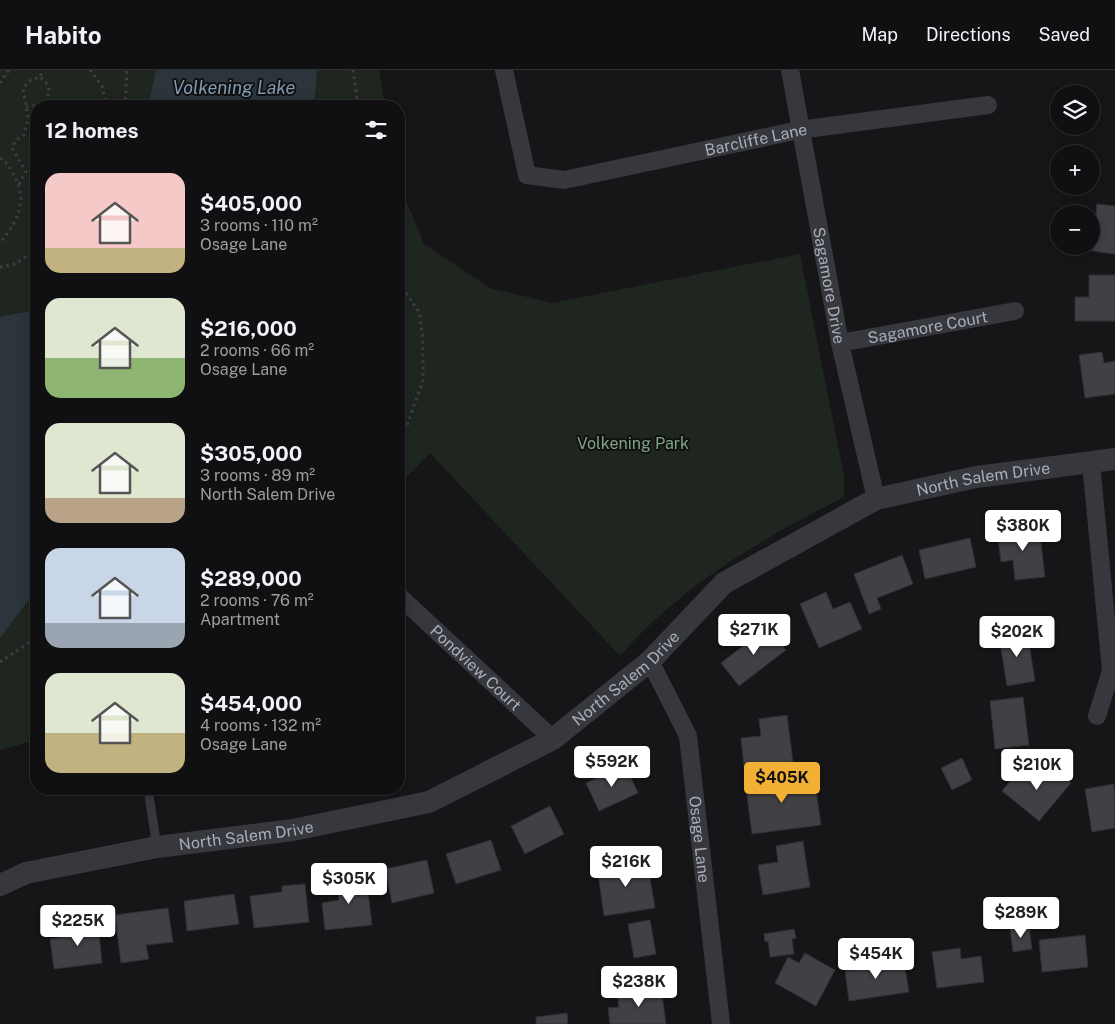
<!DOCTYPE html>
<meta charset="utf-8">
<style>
body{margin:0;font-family:"Public Sans",sans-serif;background:#1e1e20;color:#f1f3f6;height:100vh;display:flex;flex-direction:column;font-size:19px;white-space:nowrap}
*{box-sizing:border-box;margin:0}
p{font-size:16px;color:#9c9d9f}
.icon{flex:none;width:28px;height:28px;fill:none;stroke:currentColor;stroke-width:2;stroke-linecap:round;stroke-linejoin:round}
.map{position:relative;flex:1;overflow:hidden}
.drawer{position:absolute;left:30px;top:30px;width:375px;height:695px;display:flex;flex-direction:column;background:#101012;border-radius:20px;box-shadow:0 2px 12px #0003,0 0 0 1px #303032}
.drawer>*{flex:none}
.tools{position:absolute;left:1050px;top:15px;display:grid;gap:10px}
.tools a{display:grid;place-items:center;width:50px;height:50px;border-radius:50%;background:#101012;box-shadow:0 2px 12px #0003,0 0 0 1px #303032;font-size:25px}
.price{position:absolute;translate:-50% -42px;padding:0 11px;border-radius:5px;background:#fff;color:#222;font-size:16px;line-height:32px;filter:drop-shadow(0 1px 2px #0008)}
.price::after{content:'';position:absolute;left:50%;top:30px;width:15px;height:11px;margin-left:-8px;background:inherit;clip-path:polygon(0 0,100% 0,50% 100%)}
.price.selected{background:#f2b134;color:#111}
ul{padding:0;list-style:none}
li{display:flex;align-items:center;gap:15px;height:125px;padding:0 15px}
li span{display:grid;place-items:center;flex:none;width:140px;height:100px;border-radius:15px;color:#555}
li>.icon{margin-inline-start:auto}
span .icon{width:60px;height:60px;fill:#fffc;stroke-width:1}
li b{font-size:21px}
h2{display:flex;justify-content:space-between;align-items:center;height:60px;padding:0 15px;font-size:21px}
header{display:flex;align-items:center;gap:30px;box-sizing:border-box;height:70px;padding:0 25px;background:#101012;border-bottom:1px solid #303032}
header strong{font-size:24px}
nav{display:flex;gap:28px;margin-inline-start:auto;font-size:18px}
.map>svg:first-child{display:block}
.green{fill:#1e261f}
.water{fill:#2c353c}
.building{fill:#404145;stroke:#303034}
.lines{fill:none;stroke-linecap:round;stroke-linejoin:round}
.path{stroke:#3d3f44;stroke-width:3;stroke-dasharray:2.5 4;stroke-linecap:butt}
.service{stroke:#37383d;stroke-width:9}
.minor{stroke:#37383d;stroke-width:18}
.tertiary{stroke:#37383d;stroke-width:22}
.labels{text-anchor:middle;stroke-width:4;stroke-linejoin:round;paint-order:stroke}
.street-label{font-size:16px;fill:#a8adb8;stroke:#111113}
.park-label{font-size:16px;fill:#7fa381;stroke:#111113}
.water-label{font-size:18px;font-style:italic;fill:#7f9bb3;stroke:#111113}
</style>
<header>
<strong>Habito</strong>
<nav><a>Map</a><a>Directions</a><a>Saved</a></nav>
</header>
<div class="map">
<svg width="1115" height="954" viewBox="0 0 1115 954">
<rect width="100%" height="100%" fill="#161618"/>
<!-- green -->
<path class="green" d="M 0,0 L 379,0 L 385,36 L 36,36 L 36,670 L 0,680 Z
M 399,113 L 424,174 L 490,218 L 552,233 L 800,184 L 844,406 L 844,427 C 760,470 683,514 620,586 L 430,383 L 399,415 Z"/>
<!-- water -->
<path class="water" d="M 156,0 L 317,0 L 314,36 L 148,36 Z
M 36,232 L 36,520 L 0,568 L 0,247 L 30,241 Z"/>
<!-- building -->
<path class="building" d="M 1097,134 L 1115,136 L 1115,184 L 1092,181 Z
M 1089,205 L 1115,205 L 1115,251 L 1075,251 L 1075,227 L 1089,227 Z
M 1102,282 L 1104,293 L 1115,291 L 1115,324 L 1085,328 L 1079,285 Z
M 1039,456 L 1045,507 L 1015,510 L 1013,490 L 1001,492 L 997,461 Z
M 970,468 L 976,497 L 925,509 L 919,480 Z
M 902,485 L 913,514 L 877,528 L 881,539 L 869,544 L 854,504 Z
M 826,522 L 833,539 L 850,532 L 862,559 L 819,578 L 800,534 Z
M 768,557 L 786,580 L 739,616 L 721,593 Z
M 1027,561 L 1035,611 L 1007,616 L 999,566 Z
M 1023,627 L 1029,675 L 995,679 L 990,631 Z
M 787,645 L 793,692 L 744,698 L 741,668 L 761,666 L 759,649 Z
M 962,688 L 972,710 L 952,720 L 941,698 Z
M 1047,693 L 1071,713 L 1039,751 L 1002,721 L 1020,699 L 1034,710 Z
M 625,695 L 638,723 L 599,741 L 586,713 Z
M 796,704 L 797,716 L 815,713 L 821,755 L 752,764 L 745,711 Z
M 1114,714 L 1115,758 L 1092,762 L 1085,719 Z
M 550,736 L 564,764 L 525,784 L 511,756 Z
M 491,770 L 501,800 L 456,814 L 446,784 Z
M 803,771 L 810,817 L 763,825 L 758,795 L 778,792 L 776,776 Z
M 647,789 L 655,838 L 604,846 L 597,797 Z
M 427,790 L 434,823 L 392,833 L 385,799 Z
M 366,806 L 372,855 L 325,860 L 322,833 L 339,830 L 336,810 Z
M 305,814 L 309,852 L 254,858 L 250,826 L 282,822 L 282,816 Z
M 234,824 L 239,854 L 187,861 L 184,831 Z
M 168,838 L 173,872 L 146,875 L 149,889 L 121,893 L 115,845 Z
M 650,850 L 656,884 L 634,888 L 628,854 Z
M 98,852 L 102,893 L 54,899 L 50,869 L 69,866 L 68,856 Z
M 1029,856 L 1032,879 L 1013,882 L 1010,859 Z
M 794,859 L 796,868 L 792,869 L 794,884 L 770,887 L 768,871 L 765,872 L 764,864 Z
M 1085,865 L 1088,897 L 1042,902 L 1039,870 Z
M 960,878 L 961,889 L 981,886 L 984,912 L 937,918 L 932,882 Z
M 805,883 L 835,900 L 816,936 L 775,913 L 788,887 L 799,893 Z
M 880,886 L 881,896 L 904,892 L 909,922 L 849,931 L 845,901 L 862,898 L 861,889 Z
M 661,917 L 666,954 L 610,954 L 608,938 L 619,937 L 617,923 Z
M 567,943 L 568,954 L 536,954 L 536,947 Z"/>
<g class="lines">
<!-- path -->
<path class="path" d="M 90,0 L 102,16 L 106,33 L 114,36
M 353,0 L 358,36
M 0,13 L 9,0
M 125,36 L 127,0
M 26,37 L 39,35 L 46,31 C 51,19 50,15 40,7
M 0,88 C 6,92 9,96 12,102 C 29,129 19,150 0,173
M 19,114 L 26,102 L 12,78 L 16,70 L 24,65 L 28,48 L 23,18 L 31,10 L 40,7 L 43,0
M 0,197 L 15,194 L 36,180
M 399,212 L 419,242 L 423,269 L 423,311 L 406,358 L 399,364
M 0,592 L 36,568"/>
<!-- service -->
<path class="service" d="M 148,719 L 157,777"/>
<!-- minor -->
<g class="minor">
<path id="s1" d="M 504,0 L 527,105 L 564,110 L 799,60 L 988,35"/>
<path id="s2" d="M 790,0 L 840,273 L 876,429"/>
<path id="s3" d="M 840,273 L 1015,241"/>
<path d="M 1091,393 L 1111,601 L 1097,646"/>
<path id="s4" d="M 399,526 L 553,669"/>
<path id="s5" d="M 650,591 L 688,666 L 721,954"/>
</g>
<!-- tertiary -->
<path class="tertiary" id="s6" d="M 0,815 L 26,803 L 157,777 L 293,760 L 429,732 L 553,669 L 650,591 L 724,513 L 876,429 L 976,407 L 1115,389"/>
</g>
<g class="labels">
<!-- street labels -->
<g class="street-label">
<text dy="6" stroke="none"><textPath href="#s1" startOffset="341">Barcliffe Lane</textPath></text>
<text dy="6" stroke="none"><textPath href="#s2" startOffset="219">Sagamore Drive</textPath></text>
<text dy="6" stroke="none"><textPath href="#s3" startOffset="89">Sagamore Court</textPath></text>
<text dy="6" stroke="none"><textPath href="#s6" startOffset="1092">North Salem Drive</textPath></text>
<text dy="6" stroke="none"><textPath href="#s4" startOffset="105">Pondview Court</textPath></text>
<text dy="6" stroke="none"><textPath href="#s6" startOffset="672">North Salem Drive</textPath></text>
<text dy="6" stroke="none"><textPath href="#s6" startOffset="252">North Salem Drive</textPath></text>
<text dy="6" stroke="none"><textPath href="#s5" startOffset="188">Osage Lane</textPath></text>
</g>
<!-- park labels -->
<g class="park-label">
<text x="633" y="379">Volkening Park</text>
</g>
<!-- water labels -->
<g class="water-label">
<text x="234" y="24">Volkening Lake</text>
</g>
</g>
</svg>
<div class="tools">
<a><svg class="icon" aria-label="layers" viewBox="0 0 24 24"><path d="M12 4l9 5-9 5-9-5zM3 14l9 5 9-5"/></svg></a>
<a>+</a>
<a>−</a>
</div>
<b class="price" style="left:1023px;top:482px">$380K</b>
<b class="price" style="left:754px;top:586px">$271K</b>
<b class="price" style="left:1017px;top:588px">$202K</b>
<b class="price" style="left:612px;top:718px">$592K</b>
<b class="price" style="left:1037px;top:721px">$210K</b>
<b class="price selected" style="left:782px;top:734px">$405K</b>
<b class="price" style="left:626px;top:818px">$216K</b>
<b class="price" style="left:349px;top:835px">$305K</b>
<b class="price" style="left:1021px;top:869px">$289K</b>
<b class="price" style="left:78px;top:877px">$225K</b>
<b class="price" style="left:876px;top:910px">$454K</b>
<b class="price" style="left:639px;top:938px">$238K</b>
<section class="drawer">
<h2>12 homes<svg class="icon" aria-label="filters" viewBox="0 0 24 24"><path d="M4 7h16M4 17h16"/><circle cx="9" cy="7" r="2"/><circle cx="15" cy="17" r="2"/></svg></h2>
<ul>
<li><span style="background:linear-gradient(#f6c9c9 75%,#c2b280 0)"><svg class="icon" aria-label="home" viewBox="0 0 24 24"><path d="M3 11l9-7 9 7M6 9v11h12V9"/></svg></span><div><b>$405,000</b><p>3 rooms · 110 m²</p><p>Osage Lane</p></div></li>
<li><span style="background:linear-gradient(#dfe7d0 60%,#8fb573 0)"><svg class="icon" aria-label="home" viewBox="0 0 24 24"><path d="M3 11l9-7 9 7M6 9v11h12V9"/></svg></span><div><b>$216,000</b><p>2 rooms · 66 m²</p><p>Osage Lane</p></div></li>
<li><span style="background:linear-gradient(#dfe7d0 75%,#b9a48a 0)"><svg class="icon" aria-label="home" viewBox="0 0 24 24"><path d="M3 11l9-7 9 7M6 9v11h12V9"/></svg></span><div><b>$305,000</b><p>3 rooms · 89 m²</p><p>North Salem Drive</p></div></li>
<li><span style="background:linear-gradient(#c9d6e8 75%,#9aa5b1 0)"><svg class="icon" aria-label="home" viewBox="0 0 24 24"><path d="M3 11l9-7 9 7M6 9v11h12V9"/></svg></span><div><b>$289,000</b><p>2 rooms · 76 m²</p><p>Apartment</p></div></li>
<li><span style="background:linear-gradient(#dfe7d0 60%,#c2b280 0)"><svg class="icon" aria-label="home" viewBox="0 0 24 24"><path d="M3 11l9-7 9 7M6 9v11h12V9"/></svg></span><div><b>$454,000</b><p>4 rooms · 132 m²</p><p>Osage Lane</p></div></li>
</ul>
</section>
</div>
